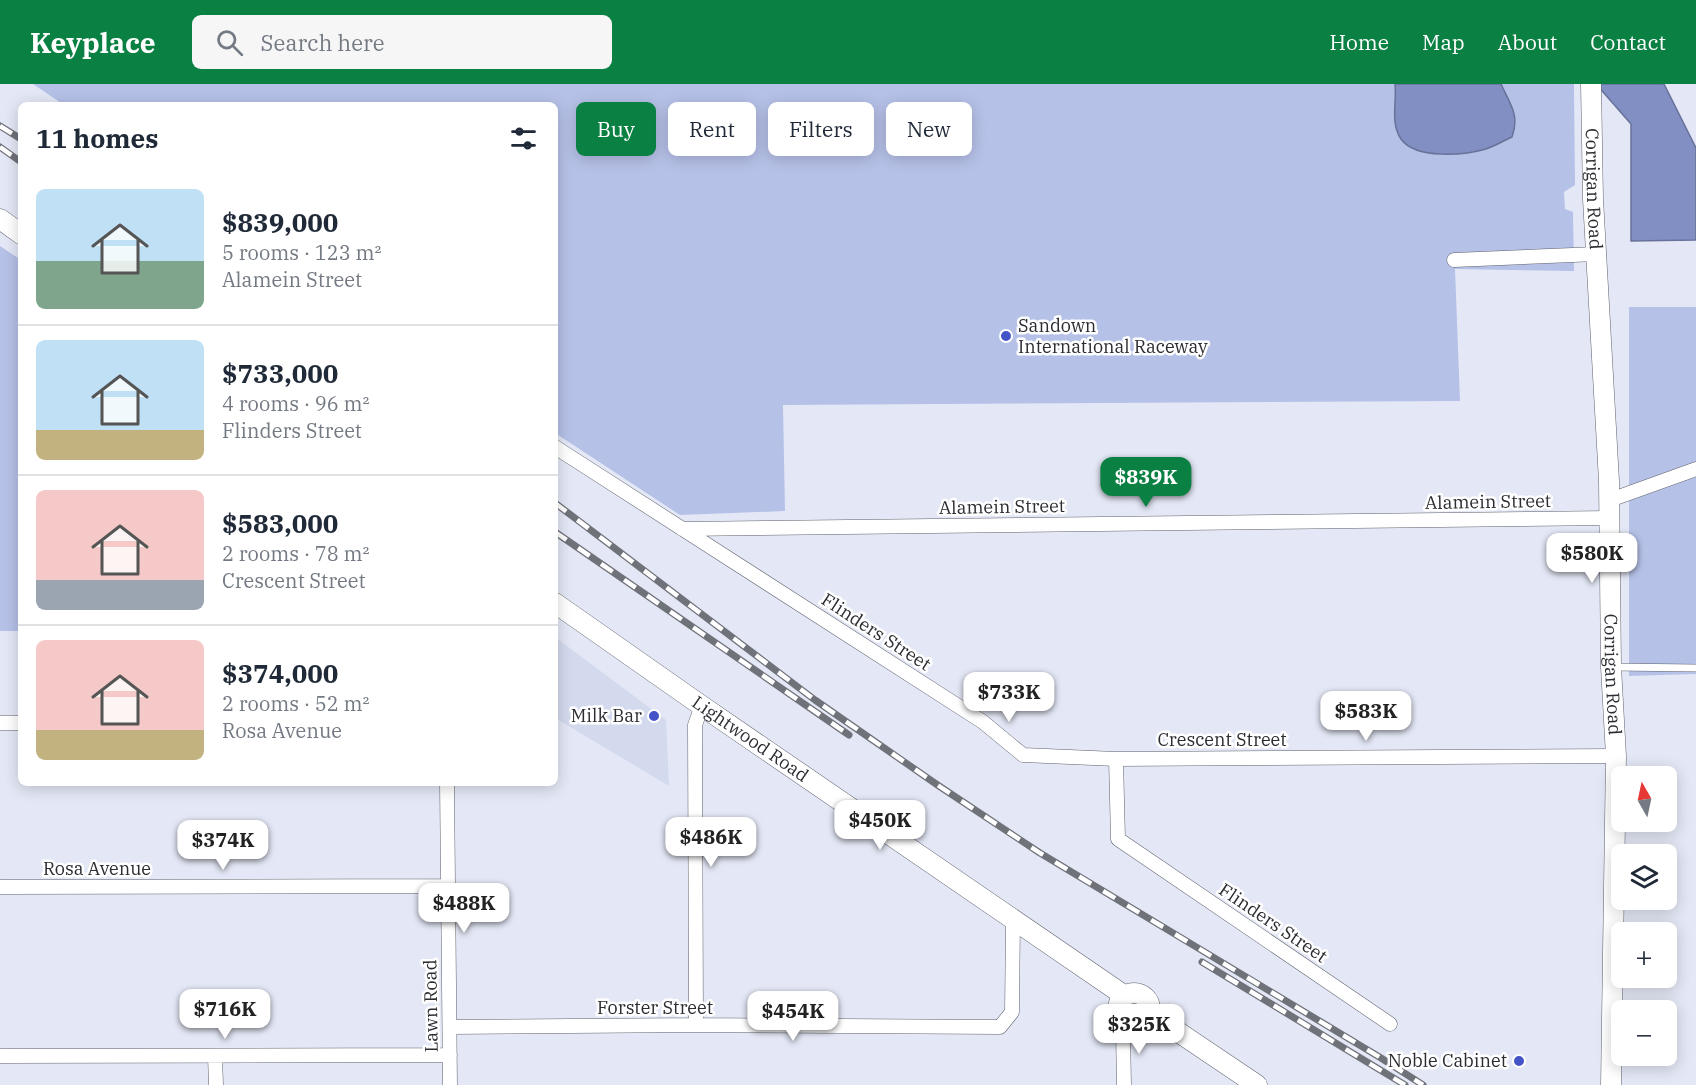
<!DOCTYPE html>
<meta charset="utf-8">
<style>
body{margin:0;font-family:"IBM Plex Serif",serif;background:#f6f6f7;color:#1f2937;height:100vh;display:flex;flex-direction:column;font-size:22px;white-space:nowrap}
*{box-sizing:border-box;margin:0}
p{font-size:20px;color:#747a83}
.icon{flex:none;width:33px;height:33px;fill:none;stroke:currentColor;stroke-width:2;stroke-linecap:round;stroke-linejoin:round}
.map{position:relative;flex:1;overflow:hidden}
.drawer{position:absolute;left:18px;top:18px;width:540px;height:684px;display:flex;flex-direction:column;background:#fff;border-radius:9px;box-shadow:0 3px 15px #0003}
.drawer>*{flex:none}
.hud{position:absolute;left:576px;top:18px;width:570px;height:54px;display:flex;gap:12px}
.needle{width:39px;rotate:351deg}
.fabs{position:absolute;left:1611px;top:682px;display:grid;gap:12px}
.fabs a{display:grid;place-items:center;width:66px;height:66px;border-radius:9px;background:#fff;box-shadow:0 3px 15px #0003;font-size:30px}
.price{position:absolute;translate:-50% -51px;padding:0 14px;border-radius:12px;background:#fff;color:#222;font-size:20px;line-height:39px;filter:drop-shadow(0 2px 3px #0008)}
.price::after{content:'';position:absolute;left:50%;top:36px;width:18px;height:14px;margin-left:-9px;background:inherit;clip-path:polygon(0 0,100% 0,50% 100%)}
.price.selected{background:#0b8043;color:#fff}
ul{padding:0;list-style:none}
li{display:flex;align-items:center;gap:18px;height:150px;padding:0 18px}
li+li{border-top:2px solid #e0e1e3}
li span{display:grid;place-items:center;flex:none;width:168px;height:120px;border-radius:9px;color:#555}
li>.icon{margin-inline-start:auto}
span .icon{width:72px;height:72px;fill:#fffc;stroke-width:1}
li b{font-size:26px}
h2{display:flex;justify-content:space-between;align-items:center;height:72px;padding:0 18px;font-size:26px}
.tag{padding:0 21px;border-radius:9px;background:#fff;box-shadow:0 3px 15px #0003;font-size:21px;line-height:54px}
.tag.selected{background:#0b8043;color:#fff}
header{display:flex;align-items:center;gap:36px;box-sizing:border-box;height:84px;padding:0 30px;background:#0b8043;color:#fff}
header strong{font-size:28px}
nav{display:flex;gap:33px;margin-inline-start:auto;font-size:21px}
.search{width:420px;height:54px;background:#f6f6f7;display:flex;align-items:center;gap:15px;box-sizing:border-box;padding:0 21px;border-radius:9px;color:#747a83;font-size:22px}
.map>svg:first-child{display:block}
.built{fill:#d4daee}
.green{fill:#b6c1e8}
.water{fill:#818fc3;stroke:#687298;stroke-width:1.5}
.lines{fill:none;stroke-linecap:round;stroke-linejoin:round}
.lane-casing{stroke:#5e626d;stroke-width:8}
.street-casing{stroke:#5e626d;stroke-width:15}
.secondary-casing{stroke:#5e626d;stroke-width:21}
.lane{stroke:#fff;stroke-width:7}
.street{stroke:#fff;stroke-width:14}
.secondary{stroke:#fff;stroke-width:20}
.rail-casing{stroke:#70727a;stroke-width:7}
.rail{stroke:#fff;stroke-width:4.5;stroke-dasharray:14;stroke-linecap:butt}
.poi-dot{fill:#4453c7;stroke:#fff;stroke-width:2}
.labels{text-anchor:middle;stroke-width:5;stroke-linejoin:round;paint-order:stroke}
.street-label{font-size:18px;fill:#2c2d32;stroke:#fff}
.poi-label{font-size:18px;fill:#2c2d32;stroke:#fff;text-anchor:end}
</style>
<header>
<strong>Keyplace</strong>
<div class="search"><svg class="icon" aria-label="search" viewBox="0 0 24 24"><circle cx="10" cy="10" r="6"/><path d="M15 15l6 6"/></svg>Search here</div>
<nav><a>Home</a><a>Map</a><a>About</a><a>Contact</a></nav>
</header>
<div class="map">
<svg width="1696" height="1001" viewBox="0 0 1696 1001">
<rect width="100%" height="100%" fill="#e4e8f6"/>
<!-- built -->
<path class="built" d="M 555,553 L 666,636 L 669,702 L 555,634 Z"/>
<!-- green -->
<path class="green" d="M 33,0 L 1574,0 L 1575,101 L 1564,108 L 1565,125 L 1573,128 L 1574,187 L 1455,185 L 1460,317 L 783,321 L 785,427 L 680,431 L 555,349 L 555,21 L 64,21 Z
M 0,162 L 21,176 L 21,547 L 0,547 Z
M 1629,223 L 1696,223 L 1696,590 L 1629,592 Z"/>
<!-- water -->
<path class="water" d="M 1395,0 L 1501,0 C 1510,20 1520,31 1512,53 C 1503,57 1495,62 1486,65 C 1465,71 1416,76 1401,55 C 1390,39 1397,18 1395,0 Z
M 1596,0 L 1664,0 L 1696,64 L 1696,156 L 1631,157 L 1631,40 Z"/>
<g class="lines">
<!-- lane casing -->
<g class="lane-casing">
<path id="lane" d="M 1614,583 L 1696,584"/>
</g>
<!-- street casing -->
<g class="street-casing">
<path id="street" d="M 1454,176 L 1597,170
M 555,363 L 983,638 L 1023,671 L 1116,675 L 1118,755 L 1390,940
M 1610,416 L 1696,385
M 682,445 L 1610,434
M 0,639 L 21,639
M 1116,675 L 1616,672
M 447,699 L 450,1001
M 0,803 L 447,802
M 696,941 L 695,641 L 702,622
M 450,943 L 696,941 L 1000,943 L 1012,928 L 1013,835
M 0,972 L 450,971
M 215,972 L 216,1001
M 1124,1001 L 1123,948 L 1125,939"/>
</g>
<!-- secondary casing -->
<g class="secondary-casing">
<g id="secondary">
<path id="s1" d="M 1591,0 L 1593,115 L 1609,397 L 1611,583 L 1616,672 L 1611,1001"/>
<path d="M 0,135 L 21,150"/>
<path id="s2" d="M 555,519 L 702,622 L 1125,912"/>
<circle cx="1134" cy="925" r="16"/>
<path d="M 1150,929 L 1257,1001"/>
</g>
</g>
<!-- lane -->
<use href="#lane" class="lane"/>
<!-- street -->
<use href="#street" class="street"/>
<!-- secondary -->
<use href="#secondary" class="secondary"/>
<!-- rail casing -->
<g class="rail-casing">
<path id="rail" d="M 0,42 L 21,55
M 0,63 L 21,78
M 555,419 L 815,616 L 939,702 L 1040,769 L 1381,974 L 1423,1001
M 555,448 L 849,651
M 1202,878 L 1405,1001"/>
</g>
<!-- rail -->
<use href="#rail" class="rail"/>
</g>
<!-- markers -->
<g class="poi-dot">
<circle cx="1006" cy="252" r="6"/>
<circle cx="654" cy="632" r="6"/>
<circle cx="1519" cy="977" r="6"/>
</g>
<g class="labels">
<!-- street labels -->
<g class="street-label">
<text dy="6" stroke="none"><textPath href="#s1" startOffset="105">Corrigan Road</textPath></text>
<text transform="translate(1488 418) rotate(-1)" y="6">Alamein Street</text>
<text transform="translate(1002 423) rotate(-1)" y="6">Alamein Street</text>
<text transform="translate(876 548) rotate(33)" y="6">Flinders Street</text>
<text dy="6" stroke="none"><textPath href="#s1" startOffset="591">Corrigan Road</textPath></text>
<text dy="6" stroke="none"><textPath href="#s2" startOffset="238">Lightwood Road</textPath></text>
<text x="1222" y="662">Crescent Street</text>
<text x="97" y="791">Rosa Avenue</text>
<text transform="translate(1273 839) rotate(34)" y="6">Flinders Street</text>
<text transform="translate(431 922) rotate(-91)" y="6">Lawn Road</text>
<text x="655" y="930">Forster Street</text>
</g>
<!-- poi labels -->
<g class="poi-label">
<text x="1018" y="248" text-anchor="start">Sandown<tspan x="1018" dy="21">International Raceway</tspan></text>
<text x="642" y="638">Milk Bar</text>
<text x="1507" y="983">Noble Cabinet</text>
</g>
</g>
</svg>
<div class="fabs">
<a><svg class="needle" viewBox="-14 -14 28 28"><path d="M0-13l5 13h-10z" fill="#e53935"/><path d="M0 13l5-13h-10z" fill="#747a83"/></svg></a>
<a><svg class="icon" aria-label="layers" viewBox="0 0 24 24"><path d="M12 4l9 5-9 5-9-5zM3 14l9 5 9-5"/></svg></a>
<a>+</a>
<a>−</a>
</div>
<b class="price selected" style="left:1146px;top:424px">$839K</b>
<b class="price" style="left:1592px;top:500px">$580K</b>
<b class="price" style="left:1009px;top:639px">$733K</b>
<b class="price" style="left:1366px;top:658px">$583K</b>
<b class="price" style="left:880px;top:767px">$450K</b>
<b class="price" style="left:711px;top:784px">$486K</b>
<b class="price" style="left:223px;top:787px">$374K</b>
<b class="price" style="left:464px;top:850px">$488K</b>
<b class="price" style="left:225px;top:956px">$716K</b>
<b class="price" style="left:793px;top:958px">$454K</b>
<b class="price" style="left:1139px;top:971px">$325K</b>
<div class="hud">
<a class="tag selected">Buy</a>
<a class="tag">Rent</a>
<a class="tag">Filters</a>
<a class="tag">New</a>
</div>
<section class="drawer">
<h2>11 homes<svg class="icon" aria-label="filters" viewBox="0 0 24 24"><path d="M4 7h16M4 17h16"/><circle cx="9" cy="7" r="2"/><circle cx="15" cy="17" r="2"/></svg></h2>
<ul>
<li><span style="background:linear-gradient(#bfe0f5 60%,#7fa58c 0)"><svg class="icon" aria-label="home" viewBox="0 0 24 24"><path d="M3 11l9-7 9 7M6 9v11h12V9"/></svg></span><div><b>$839,000</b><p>5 rooms · 123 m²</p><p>Alamein Street</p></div></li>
<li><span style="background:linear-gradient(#bfe0f5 75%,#c2b280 0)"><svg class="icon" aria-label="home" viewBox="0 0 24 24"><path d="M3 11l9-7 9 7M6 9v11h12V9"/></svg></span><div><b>$733,000</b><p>4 rooms · 96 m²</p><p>Flinders Street</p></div></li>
<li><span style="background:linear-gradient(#f6c9c9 75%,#9aa5b1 0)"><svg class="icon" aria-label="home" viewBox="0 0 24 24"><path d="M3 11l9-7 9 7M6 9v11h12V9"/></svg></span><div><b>$583,000</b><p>2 rooms · 78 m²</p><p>Crescent Street</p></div></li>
<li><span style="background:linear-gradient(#f6c9c9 75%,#c2b280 0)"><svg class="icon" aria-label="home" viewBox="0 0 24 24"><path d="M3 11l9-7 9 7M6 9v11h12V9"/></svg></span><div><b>$374,000</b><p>2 rooms · 52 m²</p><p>Rosa Avenue</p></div></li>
</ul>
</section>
</div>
